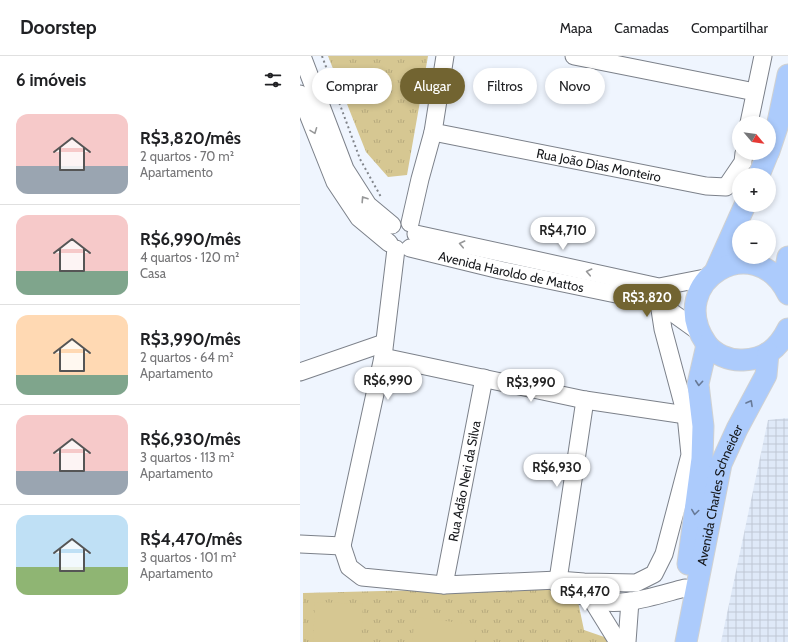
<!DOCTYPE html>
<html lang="pt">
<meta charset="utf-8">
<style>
body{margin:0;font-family:Cabin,sans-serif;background:#f2f2f2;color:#202124;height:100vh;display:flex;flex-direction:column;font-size:15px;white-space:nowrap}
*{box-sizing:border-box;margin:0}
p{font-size:13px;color:#757577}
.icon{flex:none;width:22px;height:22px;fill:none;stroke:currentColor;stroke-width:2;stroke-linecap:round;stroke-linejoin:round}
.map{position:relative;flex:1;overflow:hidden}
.sheet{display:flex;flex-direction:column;background:#fff;width:300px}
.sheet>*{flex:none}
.guide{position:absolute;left:12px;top:12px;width:380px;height:36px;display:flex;gap:8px}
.needle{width:26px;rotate:119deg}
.fabs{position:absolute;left:432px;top:60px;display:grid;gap:8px}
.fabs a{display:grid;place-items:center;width:44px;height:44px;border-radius:50%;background:#fff;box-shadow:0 2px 6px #0003;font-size:20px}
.price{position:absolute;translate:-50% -34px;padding:0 9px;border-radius:14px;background:#fff;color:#222;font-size:13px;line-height:26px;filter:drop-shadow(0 1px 2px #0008)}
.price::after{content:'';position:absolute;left:50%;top:24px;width:12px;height:9px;margin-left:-6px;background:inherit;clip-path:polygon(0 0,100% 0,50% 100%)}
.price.active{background:#726431;color:#fff}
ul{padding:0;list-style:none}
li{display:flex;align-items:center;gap:12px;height:100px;padding:0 16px}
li+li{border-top:1px solid #e0e0e0}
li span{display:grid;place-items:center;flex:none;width:112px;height:80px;border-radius:12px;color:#555}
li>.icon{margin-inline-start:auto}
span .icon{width:48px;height:48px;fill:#fffc;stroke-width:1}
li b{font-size:17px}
h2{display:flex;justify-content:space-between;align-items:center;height:48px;padding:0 16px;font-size:17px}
.tag{padding:0 14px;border-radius:18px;background:#fff;box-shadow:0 2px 6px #0003;font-size:14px;line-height:36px}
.tag.active{background:#726431;color:#fff}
header{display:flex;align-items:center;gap:24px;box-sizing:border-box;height:56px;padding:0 20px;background:#fff;border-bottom:1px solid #e0e0e0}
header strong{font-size:19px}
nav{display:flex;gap:22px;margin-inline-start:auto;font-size:14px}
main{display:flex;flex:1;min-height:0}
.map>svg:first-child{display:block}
.industrial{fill:url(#industrial-grid)}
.park{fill:url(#park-tufts)}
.garden{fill:#d6c792}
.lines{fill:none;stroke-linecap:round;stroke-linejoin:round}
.minor-casing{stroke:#7c818a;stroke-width:19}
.major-casing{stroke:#d0d1d1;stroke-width:23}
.path{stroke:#81858b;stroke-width:2;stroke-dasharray:2 3;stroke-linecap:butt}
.minor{stroke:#fff;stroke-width:17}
.major{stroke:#accbfc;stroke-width:21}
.oneway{stroke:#969798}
.oneway2{stroke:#687a97}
.labels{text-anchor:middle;stroke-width:3;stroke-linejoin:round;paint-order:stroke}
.street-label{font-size:13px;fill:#16181b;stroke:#eff5fe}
</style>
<header>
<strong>Doorstep</strong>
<nav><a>Mapa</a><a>Camadas</a><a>Compartilhar</a></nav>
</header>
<main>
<section class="sheet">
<h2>6 imóveis<svg class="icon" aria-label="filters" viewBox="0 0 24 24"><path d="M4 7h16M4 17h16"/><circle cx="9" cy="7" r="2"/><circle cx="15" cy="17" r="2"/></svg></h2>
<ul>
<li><span style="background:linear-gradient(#f6c9c9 65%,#9aa5b1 0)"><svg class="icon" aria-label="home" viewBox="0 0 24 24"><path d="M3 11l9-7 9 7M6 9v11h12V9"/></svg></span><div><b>R$3,820/mês</b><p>2 quartos · 70 m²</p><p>Apartamento</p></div></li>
<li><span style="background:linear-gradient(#f6c9c9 70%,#7fa58c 0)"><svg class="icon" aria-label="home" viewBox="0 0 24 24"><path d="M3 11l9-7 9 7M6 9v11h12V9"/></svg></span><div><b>R$6,990/mês</b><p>4 quartos · 120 m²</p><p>Casa</p></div></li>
<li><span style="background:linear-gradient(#ffd9b3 75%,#7fa58c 0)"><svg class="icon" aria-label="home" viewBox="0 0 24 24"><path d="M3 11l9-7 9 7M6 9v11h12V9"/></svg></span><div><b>R$3,990/mês</b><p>2 quartos · 64 m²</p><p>Apartamento</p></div></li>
<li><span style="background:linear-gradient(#f6c9c9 70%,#9aa5b1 0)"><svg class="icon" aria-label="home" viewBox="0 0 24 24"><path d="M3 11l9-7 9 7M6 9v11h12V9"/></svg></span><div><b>R$6,930/mês</b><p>3 quartos · 113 m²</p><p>Apartamento</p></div></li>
<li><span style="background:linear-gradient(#bfe0f5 65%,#8fb573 0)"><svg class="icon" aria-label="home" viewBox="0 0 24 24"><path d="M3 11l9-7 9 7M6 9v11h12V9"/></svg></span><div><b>R$4,470/mês</b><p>3 quartos · 101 m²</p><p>Apartamento</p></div></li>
</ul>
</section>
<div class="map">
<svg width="488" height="586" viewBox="0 0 488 586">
<defs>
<pattern id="industrial-grid" width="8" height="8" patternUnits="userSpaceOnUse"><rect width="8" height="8" fill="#dfe9f8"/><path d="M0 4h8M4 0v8" fill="none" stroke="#bfc7d4"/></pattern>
<pattern id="park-tufts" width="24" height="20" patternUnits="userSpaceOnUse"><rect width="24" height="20" fill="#d6c792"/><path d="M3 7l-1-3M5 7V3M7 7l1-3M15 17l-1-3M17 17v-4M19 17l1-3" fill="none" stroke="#b7aa7d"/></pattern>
</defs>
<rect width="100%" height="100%" fill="#eff5fe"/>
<!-- industrial -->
<path class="industrial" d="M 488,362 L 488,586 L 421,586 L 468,364 Z"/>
<!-- park -->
<path class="park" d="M 28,0 L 128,0 L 107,119 L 88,121 L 66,96 Z
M 238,531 L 277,541 L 284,574 L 313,584 L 313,586 L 3,586 L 3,537 Z"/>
<!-- garden -->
<path class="garden" d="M 15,546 L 63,548 L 61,586 L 13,586 Z
M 115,561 L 177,569 L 174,586 L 112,586 Z"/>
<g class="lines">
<!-- minor casing -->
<g class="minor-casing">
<g id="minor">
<path d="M 2,0 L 45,113 L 68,149 L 92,169"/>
<path d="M 274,0 L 455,36"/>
<path d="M 0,38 L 35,126 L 59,162 L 89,187"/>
<path d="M 449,67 L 463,0"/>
<path id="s1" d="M 133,76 L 406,130 L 426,131 L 443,106 L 444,97"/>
<path d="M 110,167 L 120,123 L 133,76 L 145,0"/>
<path d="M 116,178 L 359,231 L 410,221"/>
<path id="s2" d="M 110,192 L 200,214 L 359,247 L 398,275"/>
<path d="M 83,301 L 285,344 L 386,359"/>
<path d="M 0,316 L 84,287"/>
<path d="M 0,488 L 42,490"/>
<path d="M 42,490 L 49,511 L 62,521 L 144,529 L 258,524 L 284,526 L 336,527 L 354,518 L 364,498 L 390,399 L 386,359 L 363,273 L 359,247"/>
<path d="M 42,490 L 83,301 L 96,193"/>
<path d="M 258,524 L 285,344"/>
<path d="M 257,528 C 268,533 279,539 291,543 C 319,553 357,539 385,532"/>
<path id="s3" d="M 144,529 L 184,322"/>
<path d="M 292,544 L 318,586"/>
<path d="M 327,586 L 330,545"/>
</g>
</g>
<!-- major casing -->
<g class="major-casing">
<g id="major">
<path d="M 469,95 L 477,71 L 488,19"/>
<path d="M 459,119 L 468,97"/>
<path d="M 415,216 L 445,149"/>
<path d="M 483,227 L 488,201"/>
<path d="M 488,238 C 455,171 364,225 406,287 C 413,298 430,305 443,304 C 465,303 478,293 488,273"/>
<path d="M 388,508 L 402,403 L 403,370 L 398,328 L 407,289"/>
<path id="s4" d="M 386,586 L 421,408 L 437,373 L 466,319 L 468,297"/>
</g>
</g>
<!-- path -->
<path class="path" d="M 22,0 L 60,103 L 81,141"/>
<!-- minor -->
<use href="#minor" class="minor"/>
<!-- major -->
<use href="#major" class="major"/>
</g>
<!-- one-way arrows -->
<defs><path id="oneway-chevron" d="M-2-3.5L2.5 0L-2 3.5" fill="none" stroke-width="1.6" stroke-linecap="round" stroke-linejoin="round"/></defs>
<g class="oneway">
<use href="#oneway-chevron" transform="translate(14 75) rotate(69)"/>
<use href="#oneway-chevron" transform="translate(64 143) rotate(-123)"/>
<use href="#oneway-chevron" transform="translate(162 188) rotate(-168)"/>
<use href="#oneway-chevron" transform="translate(289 216) rotate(-168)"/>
</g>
<g class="oneway2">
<use href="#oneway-chevron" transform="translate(399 327) rotate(95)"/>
<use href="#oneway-chevron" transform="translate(450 347) rotate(-61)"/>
<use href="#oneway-chevron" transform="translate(395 456) rotate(98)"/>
</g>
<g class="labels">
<!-- street labels -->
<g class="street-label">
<text dy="5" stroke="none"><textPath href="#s1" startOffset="169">Rua João Dias Monteiro</textPath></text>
<text dy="5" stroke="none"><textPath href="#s2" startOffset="104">Avenida Haroldo de Mattos</textPath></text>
<text dy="5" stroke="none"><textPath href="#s3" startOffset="106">Rua Adão Neri da Silva</textPath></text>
<text dy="5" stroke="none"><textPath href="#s4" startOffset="151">Avenida Charles Schneider</textPath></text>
</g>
</g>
</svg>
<div class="fabs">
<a><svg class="needle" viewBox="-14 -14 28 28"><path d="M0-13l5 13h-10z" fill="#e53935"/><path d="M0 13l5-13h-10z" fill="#757577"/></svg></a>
<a>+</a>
<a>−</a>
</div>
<b class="price" style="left:263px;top:195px">R$4,710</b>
<b class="price active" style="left:347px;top:262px">R$3,820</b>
<b class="price" style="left:88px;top:345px">R$6,990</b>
<b class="price" style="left:231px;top:347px">R$3,990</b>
<b class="price" style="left:257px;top:432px">R$6,930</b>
<b class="price" style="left:285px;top:556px">R$4,470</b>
<div class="guide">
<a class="tag">Comprar</a>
<a class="tag active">Alugar</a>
<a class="tag">Filtros</a>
<a class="tag">Novo</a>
</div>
</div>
</main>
